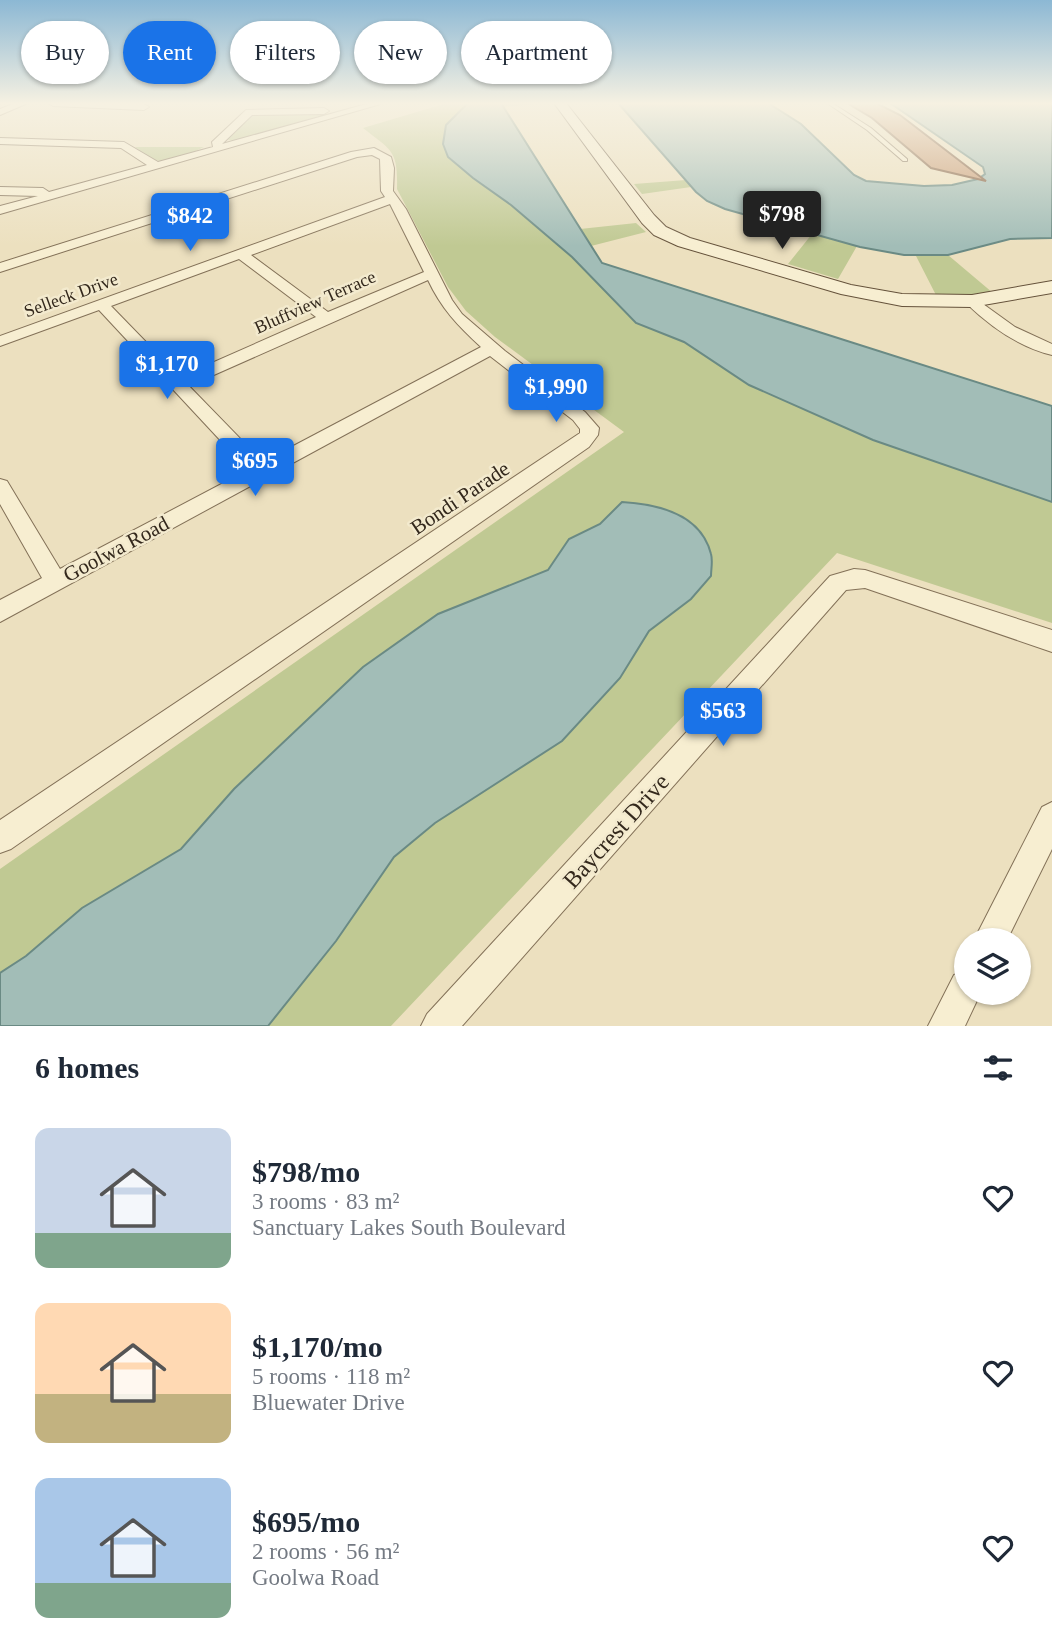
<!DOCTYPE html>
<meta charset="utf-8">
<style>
body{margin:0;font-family:Georgia,serif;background:#f2f2f3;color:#1f2937;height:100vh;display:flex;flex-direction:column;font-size:26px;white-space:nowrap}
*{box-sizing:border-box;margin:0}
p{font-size:23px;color:#747a83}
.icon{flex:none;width:38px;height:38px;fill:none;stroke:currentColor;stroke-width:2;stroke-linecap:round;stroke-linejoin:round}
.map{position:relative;height:1026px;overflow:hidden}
.panel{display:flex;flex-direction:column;background:#fff;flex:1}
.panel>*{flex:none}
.hud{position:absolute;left:21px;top:21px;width:700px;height:63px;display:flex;gap:14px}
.controls{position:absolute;left:954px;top:928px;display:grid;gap:14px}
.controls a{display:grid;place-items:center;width:77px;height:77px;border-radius:50%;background:#fff;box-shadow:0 2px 5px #0004;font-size:35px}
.price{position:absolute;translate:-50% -60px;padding:0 16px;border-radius:7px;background:#1a73e8;color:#fff;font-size:23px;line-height:46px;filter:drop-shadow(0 2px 4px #0008)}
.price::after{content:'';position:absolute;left:50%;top:42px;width:21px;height:16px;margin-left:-10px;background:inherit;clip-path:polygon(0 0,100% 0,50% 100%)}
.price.on{background:#222;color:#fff}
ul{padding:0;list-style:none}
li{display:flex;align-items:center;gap:21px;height:175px;padding:0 35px}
li span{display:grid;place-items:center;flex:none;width:196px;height:140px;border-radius:14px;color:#555}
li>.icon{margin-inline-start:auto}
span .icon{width:84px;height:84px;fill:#fffc;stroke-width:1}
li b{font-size:30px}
h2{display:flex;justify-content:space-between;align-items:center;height:84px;padding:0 35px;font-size:30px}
.pill{padding:0 24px;border-radius:32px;background:#fff;box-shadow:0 2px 5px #0004;font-size:24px;line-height:63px}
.pill.on{background:#1a73e8;color:#fff}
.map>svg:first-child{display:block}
.green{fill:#c0c993}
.water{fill:#a2bdb7;stroke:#6a8a84;stroke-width:2}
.building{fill:#c99c76;stroke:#815d3f;stroke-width:2}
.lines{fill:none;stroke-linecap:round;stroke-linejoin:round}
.lane-casing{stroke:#837158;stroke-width:2}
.street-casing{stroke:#837158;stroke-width:2}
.secondary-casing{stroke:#65523b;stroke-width:2}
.lane{fill:#f7eed1;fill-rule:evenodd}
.street{fill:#f7eed1;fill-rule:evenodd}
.secondary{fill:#f7eed1;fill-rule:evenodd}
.labels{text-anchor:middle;stroke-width:5;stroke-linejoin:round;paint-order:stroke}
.far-street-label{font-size:18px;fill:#33281c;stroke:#f3eace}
.street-label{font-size:21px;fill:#33281c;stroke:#f3eace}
.near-street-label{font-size:24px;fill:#33281c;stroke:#f3eace}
</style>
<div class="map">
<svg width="1052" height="1026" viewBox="0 0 1052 1026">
<rect width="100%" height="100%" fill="#ece0bf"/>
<!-- green -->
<path class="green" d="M 447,103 L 549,103 L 503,107 L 580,229 L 636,223 L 646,232 L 591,246 L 602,263 L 1052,406 L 1052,623 L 837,553 L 391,1026 L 0,1026 L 0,869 L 624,432 L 495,337 L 466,311 L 448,287 L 397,189 C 398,150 392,151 363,128 Z
M 245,114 L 322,114 L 323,115 L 233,141 L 226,139 Z
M 135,147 L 204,147 C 194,152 169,165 155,160 C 148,158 141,151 135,147 Z
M 686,180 L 691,187 L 642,194 L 634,184 Z
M 812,234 L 857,246 L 838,279 L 788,264 Z
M 948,255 L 993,293 L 938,299 L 916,256 Z"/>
<!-- water -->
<path class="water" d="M 468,103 L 501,103 L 602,263 L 1052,406 L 1052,502 L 873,440 L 749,385 L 684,342 L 636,323 L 572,257 L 511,205 L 473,178 L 448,157 L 443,144 L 446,125 Z
M 618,103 L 768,103 L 801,124 L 854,175 L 866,181 L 924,186 L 952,185 L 978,179 L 985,174 L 983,167 L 890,103 L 1052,103 L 1052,238 L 1010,239 L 948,255 L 904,255 L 860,247 L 725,209 L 707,201 L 696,192 Z
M 622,502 C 657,504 701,514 711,554 C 713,561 711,569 711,576 L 691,599 L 649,631 L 620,678 L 562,741 L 435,823 L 394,857 L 336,941 L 268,1026 L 0,1026 L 0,973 L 26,956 L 82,908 L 181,849 L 234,789 L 363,667 L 438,614 L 548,570 L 569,539 L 600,524 Z"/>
<!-- building -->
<path class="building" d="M 847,103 L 876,103 L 900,115 L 986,181 L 931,168 L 872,118 Z"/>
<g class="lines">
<!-- lane casing -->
<g class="lane-casing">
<path id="lane" d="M 827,103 L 832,103 L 871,128 L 907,159 L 907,161 L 903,161 L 867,130 Z"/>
</g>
<!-- street casing -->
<g class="street-casing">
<path id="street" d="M 15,103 L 28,103 L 0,115 L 0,109 Z
M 48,103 L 144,104 L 149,107 L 144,110 L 53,106 Z
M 370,103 L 384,103 L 0,214 L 0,206 L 38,196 L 0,195 L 0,187 L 43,188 L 49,192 L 147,165 L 121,148 L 0,144 L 0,138 L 124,142 L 158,162 L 213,147 L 212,142 L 246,110 L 324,108 L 329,111 L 324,114 L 252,115 L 222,144 Z
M 374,148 L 391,157 L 394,168 L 393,191 L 406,209 L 452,300 L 462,314 L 505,351 L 585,412 L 599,428 L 598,435 L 589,447 L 11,849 L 0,853 L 0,820 L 580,433 L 580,429 L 573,420 L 490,356 L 0,622 L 0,600 L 42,578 L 0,504 L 0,479 L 7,481 L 60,569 L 248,470 L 99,310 L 0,346 L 0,336 L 385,197 L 381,191 L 380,159 L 372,155 L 357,157 L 0,272 L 0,263 L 351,152 ZM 390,204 L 424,272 L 328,312 L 251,255 ZM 239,259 L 316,317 L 180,377 L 111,306 ZM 428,280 C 441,308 458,326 481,347 L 263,462 L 189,386 Z
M 972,296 L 1015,327 L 1052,344 L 1052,355 C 1019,347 991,327 967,304 L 964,301 Z
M 854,569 L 865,570 L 1052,630 L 1052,652 L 865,588 L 846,590 L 462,1026 L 421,1026 L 427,1014 L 830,576 Z
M 1052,802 L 1052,849 L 1007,940 L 974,940 L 1042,807 Z
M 966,970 L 966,992 L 981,992 L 965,1026 L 928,1026 L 954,975 Z"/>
</g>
<!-- secondary casing -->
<g class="secondary-casing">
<path id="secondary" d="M 554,103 L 566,103 L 654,215 L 666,227 L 690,238 L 851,285 L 902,294 L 972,295 L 1052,281 L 1052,293 L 972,307 L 902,306 L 841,294 L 678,246 L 654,235 L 642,223 Z"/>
</g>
<!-- lane -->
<use href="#lane" class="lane"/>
<!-- street -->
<use href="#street" class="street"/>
<!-- secondary -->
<use href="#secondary" class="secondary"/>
</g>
<!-- sky -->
<linearGradient id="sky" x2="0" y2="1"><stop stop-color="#8cb8d4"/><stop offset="0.42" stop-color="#f6f1e2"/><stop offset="1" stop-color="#f6f1e2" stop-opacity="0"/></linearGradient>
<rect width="1052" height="246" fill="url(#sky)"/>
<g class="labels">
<!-- far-street labels -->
<g class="far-street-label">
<text transform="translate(71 295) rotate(-20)" y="6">Selleck Drive</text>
<text transform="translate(315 302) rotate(-24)" y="6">Bluffview Terrace</text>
</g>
<!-- street labels -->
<g class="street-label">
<text transform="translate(460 498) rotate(-34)" y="7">Bondi Parade</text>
<text transform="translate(116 549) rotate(-28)" y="7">Goolwa Road</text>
</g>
<!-- near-street labels -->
<g class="near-street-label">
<text transform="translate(616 831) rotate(-48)" y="8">Baycrest Drive</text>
</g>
</g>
</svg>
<div class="controls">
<a><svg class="icon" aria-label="layers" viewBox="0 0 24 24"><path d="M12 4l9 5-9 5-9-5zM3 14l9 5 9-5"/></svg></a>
</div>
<b class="price on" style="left:782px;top:251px">$798</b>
<b class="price" style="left:190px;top:253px">$842</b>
<b class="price" style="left:167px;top:401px">$1,170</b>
<b class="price" style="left:556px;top:424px">$1,990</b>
<b class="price" style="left:255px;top:498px">$695</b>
<b class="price" style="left:723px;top:748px">$563</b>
<div class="hud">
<a class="pill">Buy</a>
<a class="pill on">Rent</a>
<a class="pill">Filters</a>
<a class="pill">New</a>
<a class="pill">Apartment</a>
</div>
</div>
<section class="panel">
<h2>6 homes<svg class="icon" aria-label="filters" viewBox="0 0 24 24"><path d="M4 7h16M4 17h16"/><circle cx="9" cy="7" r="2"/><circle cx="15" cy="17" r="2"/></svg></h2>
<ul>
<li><span style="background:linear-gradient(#c9d6e8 75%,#7fa58c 0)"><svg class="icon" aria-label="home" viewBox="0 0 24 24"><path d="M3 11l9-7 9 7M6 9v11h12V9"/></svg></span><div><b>$798/mo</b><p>3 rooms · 83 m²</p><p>Sanctuary Lakes South Boulevard</p></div><svg class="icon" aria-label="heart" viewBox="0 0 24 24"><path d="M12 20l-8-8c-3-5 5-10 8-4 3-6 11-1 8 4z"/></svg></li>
<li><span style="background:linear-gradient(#ffd9b3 65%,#c2b280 0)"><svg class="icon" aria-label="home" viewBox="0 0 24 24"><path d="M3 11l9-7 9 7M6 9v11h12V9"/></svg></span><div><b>$1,170/mo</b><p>5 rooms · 118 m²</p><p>Bluewater Drive</p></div><svg class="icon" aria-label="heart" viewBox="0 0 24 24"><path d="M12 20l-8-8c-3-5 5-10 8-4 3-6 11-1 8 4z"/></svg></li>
<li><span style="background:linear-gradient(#a9c7e8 75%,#7fa58c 0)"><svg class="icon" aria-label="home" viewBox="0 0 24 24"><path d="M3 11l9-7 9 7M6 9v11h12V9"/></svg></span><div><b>$695/mo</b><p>2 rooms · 56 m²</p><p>Goolwa Road</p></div><svg class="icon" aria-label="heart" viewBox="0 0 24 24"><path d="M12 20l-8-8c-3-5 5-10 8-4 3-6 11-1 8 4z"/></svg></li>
</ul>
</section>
